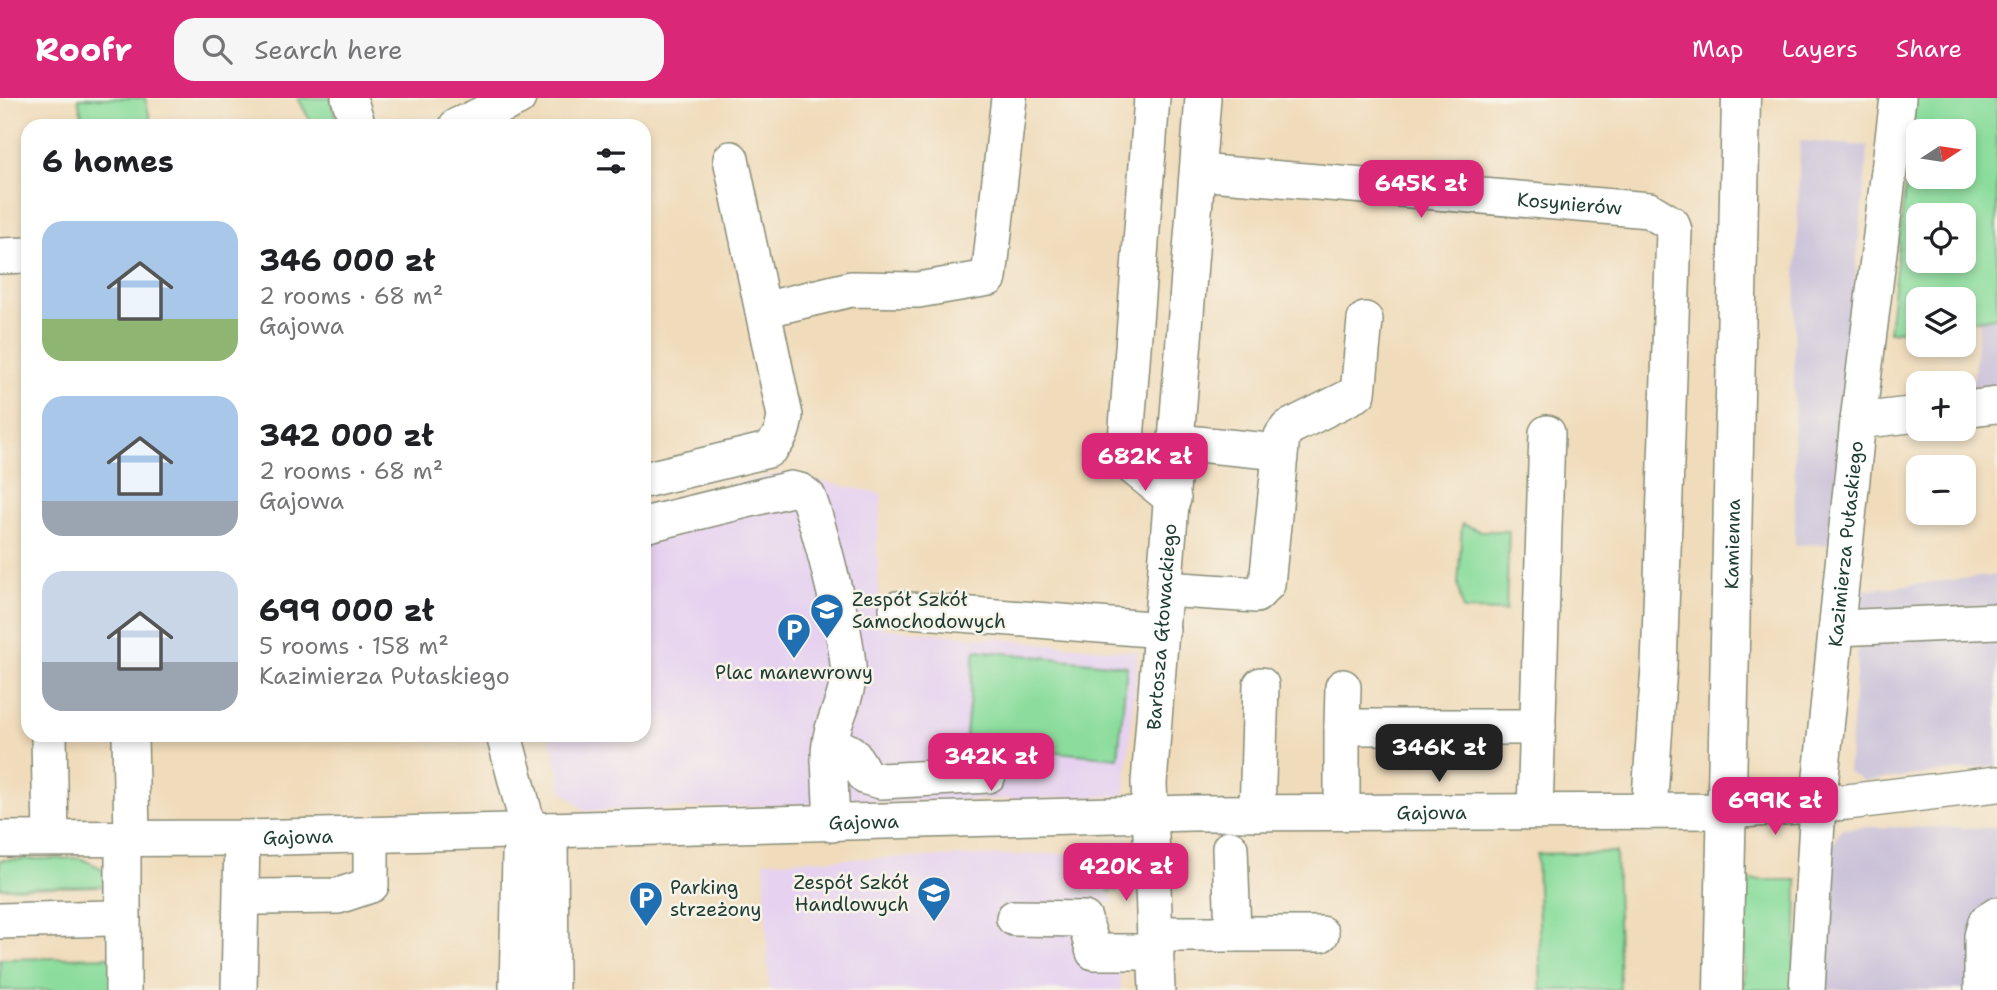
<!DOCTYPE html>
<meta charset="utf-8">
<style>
body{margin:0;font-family:"Shantell Sans",sans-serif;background:#f6f6f6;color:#202124;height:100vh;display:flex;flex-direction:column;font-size:26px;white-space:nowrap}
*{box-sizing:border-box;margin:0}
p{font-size:23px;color:#757577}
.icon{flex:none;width:38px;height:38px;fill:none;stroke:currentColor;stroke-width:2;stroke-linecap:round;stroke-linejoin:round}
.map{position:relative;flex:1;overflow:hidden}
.drawer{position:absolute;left:21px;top:21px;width:630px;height:623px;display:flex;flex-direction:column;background:#fff;border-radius:21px;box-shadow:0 4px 10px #0003}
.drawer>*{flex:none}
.needle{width:46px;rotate:78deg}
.tools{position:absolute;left:1906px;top:21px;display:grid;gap:14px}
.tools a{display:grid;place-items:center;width:70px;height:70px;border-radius:14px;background:#fff;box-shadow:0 4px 10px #0003;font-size:35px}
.price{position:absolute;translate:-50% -60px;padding:0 16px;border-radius:14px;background:#db2777;color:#fff;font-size:23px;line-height:46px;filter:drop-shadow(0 2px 4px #0008)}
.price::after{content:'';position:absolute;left:50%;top:42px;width:21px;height:16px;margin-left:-10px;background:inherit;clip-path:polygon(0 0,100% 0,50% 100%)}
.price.selected{background:#222;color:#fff}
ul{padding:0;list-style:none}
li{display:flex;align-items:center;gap:21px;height:175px;padding:0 21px}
li span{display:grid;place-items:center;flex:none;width:196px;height:140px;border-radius:21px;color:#555}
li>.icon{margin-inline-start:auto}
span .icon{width:84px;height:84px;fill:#fffc;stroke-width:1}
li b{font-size:30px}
h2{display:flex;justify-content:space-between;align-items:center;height:84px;padding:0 21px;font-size:30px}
header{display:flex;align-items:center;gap:42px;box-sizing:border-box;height:98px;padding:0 35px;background:#db2777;color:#fff}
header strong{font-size:33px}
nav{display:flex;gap:38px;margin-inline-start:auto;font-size:24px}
.search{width:490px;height:63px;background:#f6f6f6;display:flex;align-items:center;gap:18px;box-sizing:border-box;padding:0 24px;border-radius:21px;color:#757577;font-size:26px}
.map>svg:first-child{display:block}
.built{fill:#e6d2f0}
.industrial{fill:#c8bfd8}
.green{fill:#8cdd9d;stroke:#568d68;stroke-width:2;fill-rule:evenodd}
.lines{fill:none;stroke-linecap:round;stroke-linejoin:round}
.minor-casing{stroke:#888c77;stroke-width:38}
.major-casing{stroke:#888c77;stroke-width:41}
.minor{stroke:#fff;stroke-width:35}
.major{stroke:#fff;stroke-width:38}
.labels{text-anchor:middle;stroke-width:5;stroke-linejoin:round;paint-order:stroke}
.street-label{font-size:19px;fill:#1f3d34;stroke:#f7f3e8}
.poi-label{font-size:19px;fill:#1f3d34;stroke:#f7f3e8;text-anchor:start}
</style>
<header>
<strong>Roofr</strong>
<div class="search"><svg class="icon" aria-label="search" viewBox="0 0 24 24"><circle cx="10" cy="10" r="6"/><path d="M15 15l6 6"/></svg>Search here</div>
<nav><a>Map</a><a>Layers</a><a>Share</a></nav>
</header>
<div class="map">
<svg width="1997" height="892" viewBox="0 0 1997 892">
<rect width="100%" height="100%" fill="#f7f3e8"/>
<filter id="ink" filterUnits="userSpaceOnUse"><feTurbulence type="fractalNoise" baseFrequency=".0143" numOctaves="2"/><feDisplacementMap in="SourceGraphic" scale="14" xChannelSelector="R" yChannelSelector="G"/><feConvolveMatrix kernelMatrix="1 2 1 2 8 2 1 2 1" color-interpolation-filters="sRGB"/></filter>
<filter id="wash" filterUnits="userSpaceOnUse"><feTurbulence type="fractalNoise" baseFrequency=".00686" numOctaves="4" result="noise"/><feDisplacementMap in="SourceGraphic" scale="28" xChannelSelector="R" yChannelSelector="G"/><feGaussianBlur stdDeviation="1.57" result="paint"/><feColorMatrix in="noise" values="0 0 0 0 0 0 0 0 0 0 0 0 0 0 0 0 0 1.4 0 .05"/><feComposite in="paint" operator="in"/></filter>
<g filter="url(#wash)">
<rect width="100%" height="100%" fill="#f0dbba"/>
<!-- built -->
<path class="built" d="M 782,375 L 882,396 L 877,447 L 881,530 L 1138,554 L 1125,693 L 1121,698 L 585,713 L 563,693 L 549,637 L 644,637 L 644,409 Z
M 1089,755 L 1114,805 L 1102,806 L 1104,844 L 1119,844 L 1121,892 L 769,892 L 764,763 Z"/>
<!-- industrial -->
<path class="industrial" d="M 1800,43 L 1868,48 L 1829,446 L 1795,447 L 1794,255 Z
M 1997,219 L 1997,297 L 1971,300 L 1980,221 Z
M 1997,477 L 1997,668 L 1864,683 L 1848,674 L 1863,492 Z
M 1865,729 L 1997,730 L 1997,892 L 1826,892 L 1832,747 L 1842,731 Z"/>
<!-- green -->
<path class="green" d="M 78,0 L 145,0 L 152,28 L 84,28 Z
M 298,0 L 331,0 L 338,28 L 313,28 Z
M 1915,0 L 1997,0 L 1997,219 L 1964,224 L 1964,201 L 1918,201 L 1918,230 L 1889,234 ZM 1918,33 L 1964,33 L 1964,79 L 1918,79 ZM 1918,117 L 1964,117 L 1964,163 L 1918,163 Z
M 1462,426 L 1480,433 L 1509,433 L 1506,513 L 1463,512 L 1458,488 Z
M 975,552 L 1127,568 L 1118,660 L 965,645 Z
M 1616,754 L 1620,892 L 1541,892 L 1537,756 Z
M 1089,755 C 1121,753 1119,765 1121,792 L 1109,794 Z
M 80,760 L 101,770 L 107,788 L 0,790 L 0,762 Z
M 1746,782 L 1797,782 L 1795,892 L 1744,892 Z
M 115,859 L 114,892 L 0,892 L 0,861 Z"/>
</g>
<g filter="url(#ink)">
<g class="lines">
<!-- minor casing -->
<g class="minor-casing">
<g id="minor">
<path d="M 349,0 L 358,28"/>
<path d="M 1152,0 L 1125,355 L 1133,369 L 1173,401"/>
<path d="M 457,28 L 518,0"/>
<path id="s1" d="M 1198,74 L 1649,112 L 1672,126 L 1674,133 L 1659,569 L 1649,713"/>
<path d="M 0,158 L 28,157"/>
<path d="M 763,212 L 851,191 L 918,192 L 989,180 L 1009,0"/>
<path d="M 1964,311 L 1997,307"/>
<path d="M 1858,323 L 1918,316"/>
<path d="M 1177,344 L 1280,354"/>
<path d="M 644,382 L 768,352 C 780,342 783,333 785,318 L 731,61"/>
<path d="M 644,427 L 791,391 L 800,393 L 808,399 C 820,431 852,552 848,582 C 844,611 829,626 829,660"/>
<path d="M 1165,491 L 1256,497 L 1267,486 L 1282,338 L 1288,330 L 1358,295 L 1365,222"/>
<path d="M 897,511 L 1162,532"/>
<path d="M 1837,530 L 1997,523"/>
<path d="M 1342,629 L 1343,589"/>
<path d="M 49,637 L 51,740"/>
<path d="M 130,637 L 132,740"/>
<path d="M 504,637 L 529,732"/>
<path d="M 1535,713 L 1547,335"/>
<path d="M 1342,714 L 1342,629 L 1538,629"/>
<path d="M 1257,715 L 1261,587"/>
<path d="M 832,726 L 829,660 L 832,654 C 854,646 856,664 866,679 L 881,683 L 988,677"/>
<path d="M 550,732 L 551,892"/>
<path id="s2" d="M 0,741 L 242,740 L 1191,715 L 1729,713 L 1847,704 L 1997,686"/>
<path d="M 1230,750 L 1233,836"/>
<path d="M 259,799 L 338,798 L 371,787 L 371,737"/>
<path d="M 1014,820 L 1084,821 L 1094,854 L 1156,854"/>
<path d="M 0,823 L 110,820"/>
<path d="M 1155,836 L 1321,836"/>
<path d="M 123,892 L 123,740"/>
<path d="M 239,892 L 242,740"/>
<path d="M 517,892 L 520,757 L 529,732"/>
<path id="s3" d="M 1157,892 L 1149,685 L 1203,0"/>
<path id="s4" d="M 1807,892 L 1818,707 L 1858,323 L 1898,0"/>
<path d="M 1982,892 L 1982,838 L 1986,824 L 1997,817"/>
</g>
</g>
<!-- major casing -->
<g class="major-casing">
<g id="major">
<path id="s5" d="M 1723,892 L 1741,0"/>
</g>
</g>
<!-- minor -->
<use href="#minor" class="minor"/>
<!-- major -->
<use href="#major" class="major"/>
</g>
</g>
<!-- icons -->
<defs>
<g id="school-pin" transform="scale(1.75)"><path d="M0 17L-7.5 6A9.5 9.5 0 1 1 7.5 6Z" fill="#1f6fb2" stroke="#f7f3e8"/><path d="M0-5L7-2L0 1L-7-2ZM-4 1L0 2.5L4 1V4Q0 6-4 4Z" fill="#fff"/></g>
<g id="parking-pin" transform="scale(1.75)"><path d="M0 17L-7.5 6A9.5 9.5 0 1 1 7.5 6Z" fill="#1f6fb2" stroke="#f7f3e8"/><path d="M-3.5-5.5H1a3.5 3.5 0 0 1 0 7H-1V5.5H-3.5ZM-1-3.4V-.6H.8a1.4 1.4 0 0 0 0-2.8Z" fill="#fff"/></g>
</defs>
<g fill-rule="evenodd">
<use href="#school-pin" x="827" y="512"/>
<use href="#parking-pin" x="794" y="532"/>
<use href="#school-pin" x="934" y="795"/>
<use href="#parking-pin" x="646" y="800"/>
</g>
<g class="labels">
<!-- street labels -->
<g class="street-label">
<text dy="7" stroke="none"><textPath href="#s1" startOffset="373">Kosynierów</textPath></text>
<text dy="7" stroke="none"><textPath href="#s4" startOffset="448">Kazimierza Pułaskiego</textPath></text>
<text dy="7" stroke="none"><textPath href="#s5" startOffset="446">Kamienna</textPath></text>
<text dy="7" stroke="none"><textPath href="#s3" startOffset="364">Bartosza Głowackiego</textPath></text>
<text dy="7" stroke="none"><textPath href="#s2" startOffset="1432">Gajowa</textPath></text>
<text dy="7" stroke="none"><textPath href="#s2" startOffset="864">Gajowa</textPath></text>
<text dy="7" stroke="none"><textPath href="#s2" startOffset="298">Gajowa</textPath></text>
</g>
<!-- poi labels -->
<g class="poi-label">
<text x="852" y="508">Zespół Szkół<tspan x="852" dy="22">Samochodowych</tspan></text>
<text x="794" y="581" text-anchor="middle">Plac manewrowy</text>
<text x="909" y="791" text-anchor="end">Zespół Szkół<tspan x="909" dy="22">Handlowych</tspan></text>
<text x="670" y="796">Parking<tspan x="670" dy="22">strzeżony</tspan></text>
</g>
</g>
</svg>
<div class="tools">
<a><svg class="needle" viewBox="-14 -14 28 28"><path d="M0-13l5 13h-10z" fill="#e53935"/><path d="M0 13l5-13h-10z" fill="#757577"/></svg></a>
<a><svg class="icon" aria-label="locate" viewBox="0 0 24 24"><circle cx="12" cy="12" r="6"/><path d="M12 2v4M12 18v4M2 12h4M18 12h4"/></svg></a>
<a><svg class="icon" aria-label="layers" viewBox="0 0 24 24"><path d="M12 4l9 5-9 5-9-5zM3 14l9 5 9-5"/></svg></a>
<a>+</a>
<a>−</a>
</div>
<b class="price" style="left:1421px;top:122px">645K zł</b>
<b class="price" style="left:1145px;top:395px">682K zł</b>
<b class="price selected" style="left:1439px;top:686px">346K zł</b>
<b class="price" style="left:991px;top:695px">342K zł</b>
<b class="price" style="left:1775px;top:739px">699K zł</b>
<b class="price" style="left:1126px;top:805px">420K zł</b>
<section class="drawer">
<h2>6 homes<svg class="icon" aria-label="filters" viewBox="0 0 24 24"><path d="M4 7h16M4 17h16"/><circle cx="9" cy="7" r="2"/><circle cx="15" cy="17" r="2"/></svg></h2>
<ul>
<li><span style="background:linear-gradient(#a9c7e8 70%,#8fb573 0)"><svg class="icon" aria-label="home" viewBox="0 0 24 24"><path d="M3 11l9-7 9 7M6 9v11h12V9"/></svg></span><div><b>346 000 zł</b><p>2 rooms · 68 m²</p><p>Gajowa</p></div></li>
<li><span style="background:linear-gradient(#a9c7e8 75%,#9aa5b1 0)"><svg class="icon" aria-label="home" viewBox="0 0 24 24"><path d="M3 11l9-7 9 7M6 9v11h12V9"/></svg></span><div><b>342 000 zł</b><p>2 rooms · 68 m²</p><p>Gajowa</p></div></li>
<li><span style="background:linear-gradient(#c9d6e8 65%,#9aa5b1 0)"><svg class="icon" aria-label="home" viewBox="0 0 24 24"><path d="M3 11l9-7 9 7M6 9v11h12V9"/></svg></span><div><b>699 000 zł</b><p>5 rooms · 158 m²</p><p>Kazimierza Pułaskiego</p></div></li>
</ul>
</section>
</div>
